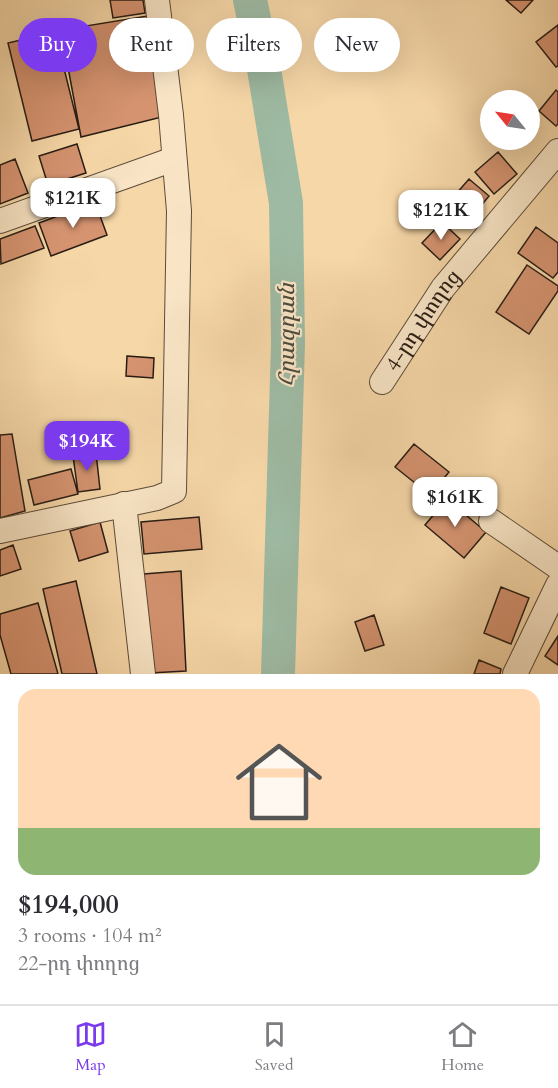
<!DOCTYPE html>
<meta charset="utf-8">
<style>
body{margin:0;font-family:Cardo,"Noto Serif Armenian",serif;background:#f2f2f3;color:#2b2b33;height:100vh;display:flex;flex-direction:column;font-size:22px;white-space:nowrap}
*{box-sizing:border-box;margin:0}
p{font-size:20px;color:#7c7c81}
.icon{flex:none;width:33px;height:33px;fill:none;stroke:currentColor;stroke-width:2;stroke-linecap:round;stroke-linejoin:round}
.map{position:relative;height:674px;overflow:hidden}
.drawer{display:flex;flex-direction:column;background:#fff;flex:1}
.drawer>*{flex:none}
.hud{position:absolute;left:18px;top:18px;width:522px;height:54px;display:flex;gap:12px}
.needle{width:39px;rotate:300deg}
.fabs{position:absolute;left:480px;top:90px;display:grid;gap:12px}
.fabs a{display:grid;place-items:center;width:60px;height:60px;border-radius:50%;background:#fff;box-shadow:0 6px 24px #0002;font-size:30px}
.price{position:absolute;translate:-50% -51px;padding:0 14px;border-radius:12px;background:#fff;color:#222;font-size:20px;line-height:39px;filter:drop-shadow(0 2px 3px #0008)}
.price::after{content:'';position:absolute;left:50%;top:36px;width:18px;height:14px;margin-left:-9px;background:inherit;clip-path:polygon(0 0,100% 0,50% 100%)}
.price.active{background:#7c3aed;color:#fff}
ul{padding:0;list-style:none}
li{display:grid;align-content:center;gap:12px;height:318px;padding:0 18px}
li+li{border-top:2px solid #e1e1e2}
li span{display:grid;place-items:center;height:186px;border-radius:18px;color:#555}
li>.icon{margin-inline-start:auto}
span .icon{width:108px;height:108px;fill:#fffc;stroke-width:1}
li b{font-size:26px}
.chip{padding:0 21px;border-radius:27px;background:#fff;box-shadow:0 6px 24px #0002;font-size:21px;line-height:54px}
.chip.active{background:#7c3aed;color:#fff}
.tabs{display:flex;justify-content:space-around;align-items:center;height:84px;border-top:2px solid #e1e1e2;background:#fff;font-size:16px;color:#7c7c81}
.tabs a{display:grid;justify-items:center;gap:3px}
.tabs .active{color:#7c3aed}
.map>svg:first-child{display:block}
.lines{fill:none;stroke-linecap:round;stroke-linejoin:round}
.river{stroke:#9ebaa3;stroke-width:34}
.building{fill:#d59370;stroke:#271c13;stroke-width:1.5}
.minor-casing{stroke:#5b4b38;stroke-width:26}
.minor{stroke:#f9e5c6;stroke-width:24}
.labels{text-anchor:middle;stroke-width:4.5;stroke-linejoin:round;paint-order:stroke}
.street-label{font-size:21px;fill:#271c13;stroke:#f9e5c6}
.water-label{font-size:22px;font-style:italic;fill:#4b4b3e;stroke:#f9e5c6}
</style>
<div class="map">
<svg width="558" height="674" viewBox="0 0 558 674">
<rect width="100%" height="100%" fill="#f6d7a8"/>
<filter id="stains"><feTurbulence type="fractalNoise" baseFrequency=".00333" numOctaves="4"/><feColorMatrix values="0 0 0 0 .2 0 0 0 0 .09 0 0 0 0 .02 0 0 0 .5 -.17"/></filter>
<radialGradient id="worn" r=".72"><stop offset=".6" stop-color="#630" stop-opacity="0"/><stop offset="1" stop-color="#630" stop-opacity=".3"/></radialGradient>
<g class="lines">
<!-- river -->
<path class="river" d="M 250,0 L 262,57 L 286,203 L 288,344 L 278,674"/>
</g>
<!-- building -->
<path class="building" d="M 110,0 L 143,0 L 145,13 L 113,18 Z
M 506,0 L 533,0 L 521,13 Z
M 153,15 L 162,117 L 81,137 L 61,30 Z
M 558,25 L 558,66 L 556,67 L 536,42 Z
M 55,32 L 79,129 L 32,141 L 8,43 Z
M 556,90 L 558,92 L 558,124 L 556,126 L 539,111 Z
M 77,144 L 86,173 L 48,185 L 39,156 Z
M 498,152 L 517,174 L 494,194 L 475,172 Z
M 15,159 L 28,193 L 0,204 L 0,165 Z
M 469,179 L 489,196 L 469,220 L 449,202 Z
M 95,202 L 107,235 L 51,256 L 39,223 Z
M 442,222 L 460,239 L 440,260 L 422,243 Z
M 35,226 L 44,248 L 1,264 L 0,239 Z
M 536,227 L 558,243 L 558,272 L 553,278 L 518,253 Z
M 527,265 L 558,286 L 558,291 L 529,334 L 496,312 Z
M 127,356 L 154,358 L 153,378 L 126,376 Z
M 12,434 L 25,511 L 0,518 L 0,435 Z
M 414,444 L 449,472 L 430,495 L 395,467 Z
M 96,453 L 100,489 L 78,492 L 73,456 Z
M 71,469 L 78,494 L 34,505 L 28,480 Z
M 447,499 L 486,532 L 464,558 L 425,525 Z
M 199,517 L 202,549 L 144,554 L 141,522 Z
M 100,522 L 108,552 L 79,561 L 70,531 Z
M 13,545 L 21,569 L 0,576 L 0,550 Z
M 181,571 L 186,671 L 150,673 L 144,574 Z
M 76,581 L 97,674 L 62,674 L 43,589 Z
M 501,587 L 529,598 L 511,644 L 484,633 Z
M 38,603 L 58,674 L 11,674 L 0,635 L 0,614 Z
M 374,615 L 384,645 L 365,651 L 355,622 Z
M 558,636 L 558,665 L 545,656 Z
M 479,660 L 501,669 L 500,674 L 474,674 Z"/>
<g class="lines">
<!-- minor casing -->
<g class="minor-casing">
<g id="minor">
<path d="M 0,221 L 174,159"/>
<path id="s1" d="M 382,382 L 443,288 L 558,151"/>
<path d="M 124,504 L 143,674"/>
<path d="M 491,521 L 558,567"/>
<path d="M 0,531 L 157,498 L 174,491 L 179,211 L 171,115 L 157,0"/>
<path d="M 515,674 L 558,585"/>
</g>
</g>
<!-- minor -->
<use href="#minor" class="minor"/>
</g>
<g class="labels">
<!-- street labels -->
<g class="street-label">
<text dy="7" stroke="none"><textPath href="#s1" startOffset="74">4-րդ փողոց</textPath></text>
</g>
<!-- water labels -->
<g class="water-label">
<text transform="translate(286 335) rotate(-90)" y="8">Հրազդան</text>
</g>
</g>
<rect width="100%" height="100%" filter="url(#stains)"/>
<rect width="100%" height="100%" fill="url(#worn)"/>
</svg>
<div class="fabs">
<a><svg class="needle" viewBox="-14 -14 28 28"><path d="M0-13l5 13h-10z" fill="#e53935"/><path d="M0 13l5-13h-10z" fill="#7c7c81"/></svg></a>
</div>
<b class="price" style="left:73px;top:229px">$121K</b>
<b class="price" style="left:441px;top:241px">$121K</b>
<b class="price active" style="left:87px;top:472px">$194K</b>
<b class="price" style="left:455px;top:528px">$161K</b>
<div class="hud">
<a class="chip active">Buy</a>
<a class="chip">Rent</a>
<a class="chip">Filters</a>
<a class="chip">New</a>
</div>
</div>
<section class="drawer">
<ul>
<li><span style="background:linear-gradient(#ffd9b3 75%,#8fb573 0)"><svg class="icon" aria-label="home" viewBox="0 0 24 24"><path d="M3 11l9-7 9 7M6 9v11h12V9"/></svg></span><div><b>$194,000</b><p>3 rooms · 104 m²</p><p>22-րդ փողոց</p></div></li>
</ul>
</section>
<nav class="tabs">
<a class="active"><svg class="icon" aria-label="map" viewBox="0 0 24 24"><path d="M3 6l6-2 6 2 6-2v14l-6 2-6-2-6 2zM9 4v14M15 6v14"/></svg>Map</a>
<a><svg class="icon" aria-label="saved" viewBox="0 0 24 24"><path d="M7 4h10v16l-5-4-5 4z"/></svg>Saved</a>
<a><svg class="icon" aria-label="home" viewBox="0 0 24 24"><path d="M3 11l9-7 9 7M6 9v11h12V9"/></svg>Home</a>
</nav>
